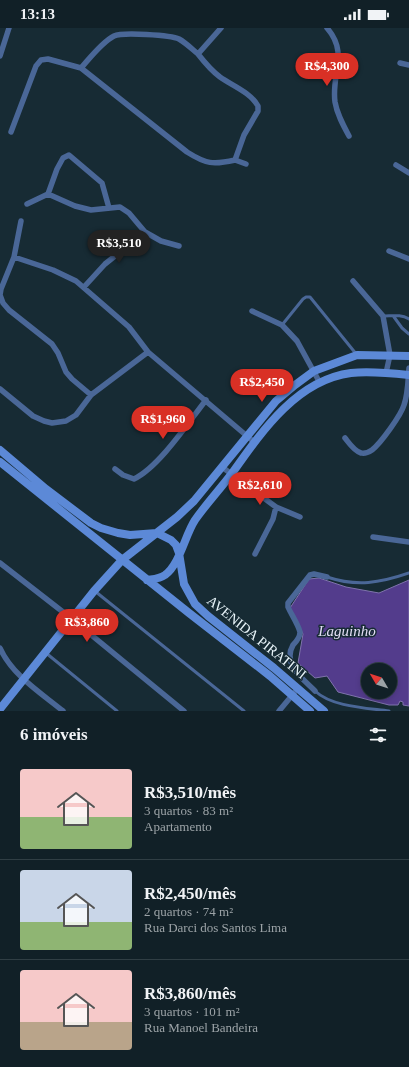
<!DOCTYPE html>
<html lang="pt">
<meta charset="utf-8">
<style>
body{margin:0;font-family:"Times New Roman",serif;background:#1a282f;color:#f1f3f6;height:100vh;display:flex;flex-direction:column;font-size:15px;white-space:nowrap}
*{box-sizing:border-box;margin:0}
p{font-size:13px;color:#9ca3a7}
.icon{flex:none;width:22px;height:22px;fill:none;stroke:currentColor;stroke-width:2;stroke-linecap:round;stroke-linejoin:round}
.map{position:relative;height:683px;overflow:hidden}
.panel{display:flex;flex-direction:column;background:#112027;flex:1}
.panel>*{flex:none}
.needle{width:26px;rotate:309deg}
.tools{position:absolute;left:361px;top:635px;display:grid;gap:8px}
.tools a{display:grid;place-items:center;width:36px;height:36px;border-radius:50%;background:#112027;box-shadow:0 2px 6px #0003,0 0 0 1px #303e44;font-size:20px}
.price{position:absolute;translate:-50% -34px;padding:0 9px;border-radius:14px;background:#d93025;color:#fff;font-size:13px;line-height:26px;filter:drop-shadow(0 1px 2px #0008)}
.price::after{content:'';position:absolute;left:50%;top:24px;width:12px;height:9px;margin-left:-6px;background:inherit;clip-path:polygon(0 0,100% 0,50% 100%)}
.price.selected{background:#222;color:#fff}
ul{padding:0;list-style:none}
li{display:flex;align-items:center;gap:12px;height:100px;padding:0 20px}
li+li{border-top:1px solid #303e44}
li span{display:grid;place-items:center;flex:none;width:112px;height:80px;border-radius:4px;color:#555}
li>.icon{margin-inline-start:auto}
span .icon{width:48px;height:48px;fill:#fffc;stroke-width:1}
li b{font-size:17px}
h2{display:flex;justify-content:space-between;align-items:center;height:48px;padding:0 20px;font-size:17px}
.status{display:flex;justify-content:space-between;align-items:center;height:28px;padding:0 20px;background:#112027;direction:ltr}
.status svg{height:11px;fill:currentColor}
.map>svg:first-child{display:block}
.water{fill:#533c8c;stroke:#7f73ac;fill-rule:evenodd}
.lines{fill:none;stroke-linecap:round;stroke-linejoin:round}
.lane{stroke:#4a6797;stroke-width:3}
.street{stroke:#4a6797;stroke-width:5.5}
.secondary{stroke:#5c89d7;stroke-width:8}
.labels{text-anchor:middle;stroke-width:3;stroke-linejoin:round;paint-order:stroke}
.street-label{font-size:14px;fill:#e7f3f8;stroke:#172b34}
.water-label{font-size:15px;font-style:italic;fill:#e1ddf4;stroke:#172b34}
</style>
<div class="status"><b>13:13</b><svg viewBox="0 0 49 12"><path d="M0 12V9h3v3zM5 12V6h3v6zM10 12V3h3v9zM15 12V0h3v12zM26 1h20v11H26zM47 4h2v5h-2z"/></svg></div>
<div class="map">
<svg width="409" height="683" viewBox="0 0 409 683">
<rect width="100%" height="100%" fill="#172b34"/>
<!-- water -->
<path class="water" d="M 319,550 L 346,559 L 379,565 L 409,552 L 409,678 L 403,677 L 403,674 L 400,673 L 398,677 L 389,677 L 338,664 L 327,648 L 315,650 L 298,635 L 303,606 L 290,580 L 309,551 ZM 368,642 L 390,642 L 390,664 L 368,664 Z"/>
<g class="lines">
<!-- lane -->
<path class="lane" d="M 383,288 C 392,288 401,286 409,291
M 394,289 L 402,300 L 409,306
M 282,297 L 303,271 L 306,269 L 310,269 L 357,327
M 327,549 C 357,559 380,555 409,545
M 96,564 L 244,683
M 46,625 L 117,683
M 315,663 C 332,679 367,680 389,683"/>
<!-- street -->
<path class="street" d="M 221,0 L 198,26 C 205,35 212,43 220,49 C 233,58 250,64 258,78 L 258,83 L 244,107 L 235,132 L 246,136
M 327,0 C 349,25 331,46 335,74 C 337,86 343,97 349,108
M 0,28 L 9,0
M 400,35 L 409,37
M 81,40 C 90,30 102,14 114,8 C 122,4 171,7 179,11 C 186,15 192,21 198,26
M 11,104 L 36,38 L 41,32 L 48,31 L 81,40 L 187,124 C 206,136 213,137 235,132
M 396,137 L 409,145
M 48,166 L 57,141 L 63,130 L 69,127 L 102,155 L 109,180
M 27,176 L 48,166 L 75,178 L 91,182 L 120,179 L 129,185 L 145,204 L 161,213 L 179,218
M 21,193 L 14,229 L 1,261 L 0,267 L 3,275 L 9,282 L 52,316 L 58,325 L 66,344 L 72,351 L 91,367
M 389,223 L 409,231
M 14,229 L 53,242 L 76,253 L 129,299 L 148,324 L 254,414
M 353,253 L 383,288 L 390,327 L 386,345
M 84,259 L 105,236 L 145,204
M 252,283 L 282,297 L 297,313 L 320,355
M 0,361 L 33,388 L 44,393 L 52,395 L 66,393 L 76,387 L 91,367 L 148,324
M 345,410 C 349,415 354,423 361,425 C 364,426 369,424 372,422 C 381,415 401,387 404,377 C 408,366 408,352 409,340
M 222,439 L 276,479 L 300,489
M 115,441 L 123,447 L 134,451 C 159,439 188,395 206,372
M 373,509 L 409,514
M 255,526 L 273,491 L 276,479
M 0,535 L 72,591 L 184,683
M 0,620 C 12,647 41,665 63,683
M 315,663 C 303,651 282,636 293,617 C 296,614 300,609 300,604 C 298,596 291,586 288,579 L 288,575 L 310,547 L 314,546 L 327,549
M 279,683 L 294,665"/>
<!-- secondary -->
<path class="secondary" d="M 0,422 L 46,461 L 91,495 L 101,500 L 118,505 L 130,507 L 157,505 L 171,512 L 176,517 L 179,525 L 184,556 L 195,576 L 208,588 L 274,640 L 324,683
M 0,434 L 189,585 L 270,648 L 310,683
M 147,552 C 153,551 159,551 165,547 C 180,536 185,507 195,492 C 207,475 221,460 233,444 C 262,403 297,352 351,345 C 370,343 390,345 409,347
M 0,681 L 94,563 L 122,532 L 177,489 L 194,473 L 276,373 L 295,357 L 314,343 L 357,327 L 409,328"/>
</g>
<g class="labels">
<!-- street labels -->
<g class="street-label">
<text transform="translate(257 609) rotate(39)" y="5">AVENIDA PIRATINI</text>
</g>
<!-- water labels -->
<g class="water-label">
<text x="347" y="608">Laguinho</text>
</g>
</g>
</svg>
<div class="tools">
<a><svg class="needle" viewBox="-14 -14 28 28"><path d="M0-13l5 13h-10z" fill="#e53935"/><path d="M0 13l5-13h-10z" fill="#9ca3a7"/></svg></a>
</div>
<b class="price" style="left:327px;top:59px">R$4,300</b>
<b class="price selected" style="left:119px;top:236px">R$3,510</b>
<b class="price" style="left:262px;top:375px">R$2,450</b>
<b class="price" style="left:163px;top:412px">R$1,960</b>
<b class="price" style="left:260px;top:478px">R$2,610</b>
<b class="price" style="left:87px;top:615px">R$3,860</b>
</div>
<section class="panel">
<h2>6 imóveis<svg class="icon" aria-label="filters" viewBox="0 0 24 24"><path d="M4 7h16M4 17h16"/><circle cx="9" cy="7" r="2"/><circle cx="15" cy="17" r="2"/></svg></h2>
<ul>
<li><span style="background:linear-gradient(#f6c9c9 60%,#8fb573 0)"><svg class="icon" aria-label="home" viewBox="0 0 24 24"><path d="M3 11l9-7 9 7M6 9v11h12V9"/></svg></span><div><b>R$3,510/mês</b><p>3 quartos · 83 m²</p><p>Apartamento</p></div></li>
<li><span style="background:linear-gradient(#c9d6e8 65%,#8fb573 0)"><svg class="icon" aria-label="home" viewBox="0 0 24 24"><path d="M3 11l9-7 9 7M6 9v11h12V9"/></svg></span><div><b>R$2,450/mês</b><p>2 quartos · 74 m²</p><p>Rua Darci dos Santos Lima</p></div></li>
<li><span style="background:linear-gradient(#f6c9c9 65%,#b9a48a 0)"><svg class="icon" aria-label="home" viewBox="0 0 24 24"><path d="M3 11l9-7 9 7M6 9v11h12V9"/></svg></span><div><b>R$3,860/mês</b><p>3 quartos · 101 m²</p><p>Rua Manoel Bandeira</p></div></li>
</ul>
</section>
